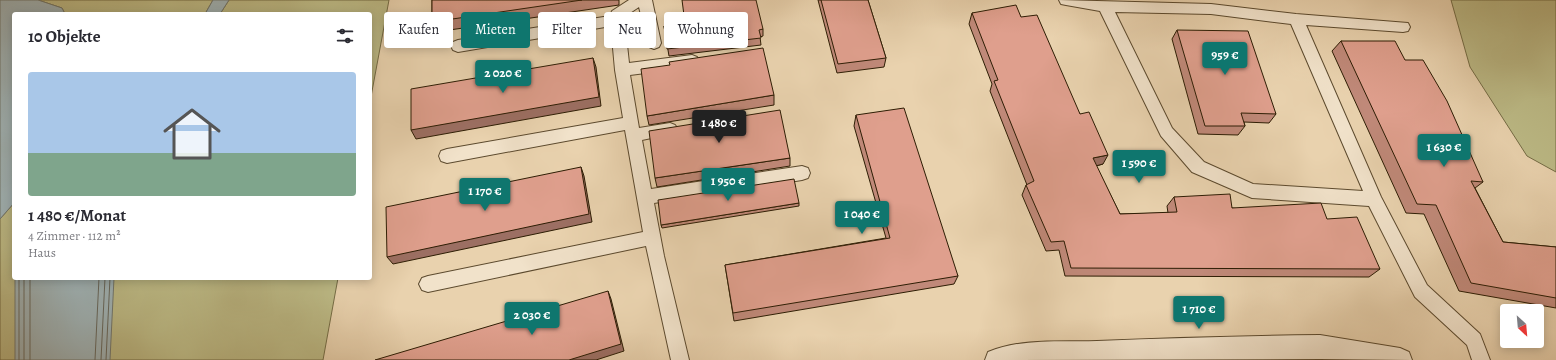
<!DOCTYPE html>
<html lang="de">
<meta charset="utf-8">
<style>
body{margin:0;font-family:Alegreya,serif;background:#f7f7f7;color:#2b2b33;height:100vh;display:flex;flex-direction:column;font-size:15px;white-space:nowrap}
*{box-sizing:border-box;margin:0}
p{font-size:13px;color:#7c7c81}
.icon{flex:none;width:22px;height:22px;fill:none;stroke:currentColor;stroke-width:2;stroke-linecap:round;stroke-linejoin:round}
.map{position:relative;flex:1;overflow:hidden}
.panel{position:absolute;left:12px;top:12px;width:360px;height:268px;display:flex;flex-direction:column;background:#fff;border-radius:4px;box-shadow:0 2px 10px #0003}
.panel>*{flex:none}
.banner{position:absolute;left:384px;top:12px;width:380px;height:36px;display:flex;gap:8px}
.needle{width:26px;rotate:154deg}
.controls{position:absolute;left:1500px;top:304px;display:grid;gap:8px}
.controls a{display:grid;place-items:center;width:44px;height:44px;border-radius:4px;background:#fff;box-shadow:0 2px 10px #0003;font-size:20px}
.price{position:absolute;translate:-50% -34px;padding:0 9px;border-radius:4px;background:#0f766e;color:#fff;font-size:13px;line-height:26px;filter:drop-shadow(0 1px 2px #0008)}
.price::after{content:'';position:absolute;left:50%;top:24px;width:12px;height:9px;margin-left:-6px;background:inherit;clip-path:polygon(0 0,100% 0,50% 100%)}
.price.current{background:#222;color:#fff}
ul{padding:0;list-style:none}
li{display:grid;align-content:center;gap:8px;height:212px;padding:0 16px}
li span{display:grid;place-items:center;height:124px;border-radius:4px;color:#555}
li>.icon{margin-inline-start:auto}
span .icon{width:72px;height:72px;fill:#fffc;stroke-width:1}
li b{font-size:17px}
h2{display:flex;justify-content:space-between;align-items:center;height:48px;padding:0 16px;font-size:17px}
.pill{padding:0 14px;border-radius:4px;background:#fff;box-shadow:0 2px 10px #0003;font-size:14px;line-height:36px}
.pill.current{background:#0f766e;color:#fff}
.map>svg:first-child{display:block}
.green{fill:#bcba86;stroke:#746c45}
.water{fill:#9fb4b8;stroke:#717870}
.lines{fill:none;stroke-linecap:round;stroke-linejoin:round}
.shore{stroke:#66685e;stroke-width:1}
.service-casing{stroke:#5c4a2e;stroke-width:2}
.minor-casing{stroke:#5c4a2e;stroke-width:2}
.service{fill:#f1e2ca;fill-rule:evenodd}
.minor{fill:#f1e2ca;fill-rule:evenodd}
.wall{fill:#c08979;stroke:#2d1d04}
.shaded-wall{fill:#9c6f63;stroke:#2d1d04}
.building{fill:#df9f8d;stroke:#2d1d04}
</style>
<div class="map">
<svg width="1556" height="360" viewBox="0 0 1556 360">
<rect width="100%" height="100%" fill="#e9d2ae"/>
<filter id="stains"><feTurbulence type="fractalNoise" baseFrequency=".005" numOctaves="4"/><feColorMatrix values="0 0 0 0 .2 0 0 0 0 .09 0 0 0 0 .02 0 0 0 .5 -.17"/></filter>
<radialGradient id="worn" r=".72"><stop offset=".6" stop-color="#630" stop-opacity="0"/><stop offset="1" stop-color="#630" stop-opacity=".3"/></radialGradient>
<!-- green -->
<path class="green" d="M 38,0 L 213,0 L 205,14 L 65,14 L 62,8 Z
M 229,0 L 389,0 L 370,102 L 370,14 L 220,14 Z
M 1451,0 L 1556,0 L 1556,172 L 1527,156 L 1470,67 Z
M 14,203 L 14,278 L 338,278 L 323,360 L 0,360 L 0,219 Z"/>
<!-- water -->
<path class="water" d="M 0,0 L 38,0 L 62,8 L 65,14 L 14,14 L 14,203 L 0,219 Z
M 213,0 L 229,0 L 220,14 L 205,14 Z
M 15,278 L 114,278 L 110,360 L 15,360 Z"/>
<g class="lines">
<!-- shore -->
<path class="shore" d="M 19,278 L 19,360
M 24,278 L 24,360
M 30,278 L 30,360
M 95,360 L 99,278
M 101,360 L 105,278
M 106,360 L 110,278"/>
<!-- service casing -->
<g class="service-casing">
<path id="service" d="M 629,0 L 652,0 L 661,43 L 659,47 L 654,49 L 649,47 L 639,7 L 624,17 L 629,63 L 692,55 L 697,57 L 699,61 L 697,65 L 692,67 L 630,75 L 639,128 L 670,123 L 675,125 L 678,129 L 675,133 L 642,140 L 651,189 L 802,166 L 808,168 L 810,173 L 808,178 L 802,180 L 654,203 L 664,256 L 689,360 L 671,360 L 646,246 L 428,292 L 422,290 L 419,284 L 422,278 L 428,276 L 643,232 L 625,130 L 447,163 L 441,161 L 439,156 L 441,151 L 447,149 L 623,118 L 615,70 L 611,26 L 458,52 L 453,50 L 451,46 L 453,42 L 458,40 L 610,16 L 612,11 Z
M 1059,0 L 1211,4 L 1296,14 L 1408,23 L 1410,27 L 1408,31 L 1403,32 L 1306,25 L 1381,197 L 1427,285 L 1480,334 L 1490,360 L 1472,360 L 1467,345 L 1415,297 L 1369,206 L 1252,198 L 1192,172 L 1161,136 L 1100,11 L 1066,5 L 1061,4 ZM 1115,12 L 1211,14 L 1291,24 L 1363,191 L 1253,184 L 1204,162 L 1172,128 Z"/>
</g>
<!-- minor casing -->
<g class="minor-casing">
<path id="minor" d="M 1320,335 L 1400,348 L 1409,352 L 1412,360 L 1320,359 L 985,360 L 988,352 C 1021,338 1062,342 1097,341 C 1171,338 1246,336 1320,335 Z"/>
</g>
<!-- service -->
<use href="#service" class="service"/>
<!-- minor -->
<use href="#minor" class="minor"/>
</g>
<!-- wall -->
<path class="wall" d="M 432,0 L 619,0 L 619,5 L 436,32 L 432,22 Z
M 818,0 L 868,0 L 886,58 L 884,67 L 837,73 Z
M 972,13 L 1021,17 L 1080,114 L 1103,164 L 1096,166 L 1120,214 L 1168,213 L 1167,206 L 1174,197 L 1232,208 L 1327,219 L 1380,269 L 1369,277 L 1065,276 L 1059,250 L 1046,251 L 1022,195 L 1026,185 L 1027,185 L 990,91 L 992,84 L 969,24 Z
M 664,26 L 763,29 L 763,36 L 760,37 L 761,45 L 669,56 Z
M 1177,30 L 1276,114 L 1269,123 L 1244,122 L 1245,126 L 1238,135 L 1198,134 L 1172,39 Z
M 1341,41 L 1405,60 L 1483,182 L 1475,188 L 1503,242 L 1556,247 L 1556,308 L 1459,291 L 1424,214 L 1406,213 L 1332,51 Z
M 774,95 L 774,105 L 649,125 L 647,116 Z
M 856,115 L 958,276 L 954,284 L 734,321 L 725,265 L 886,238 L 854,126 Z
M 790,158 L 790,166 L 657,187 L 655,178 Z
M 799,203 L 799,206 L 662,228 L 661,225 Z"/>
<!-- shaded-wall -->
<path class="shaded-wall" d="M 593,58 L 596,67 L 601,106 L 416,139 L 411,130 Z
M 1108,155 L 1103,164 L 1088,168 L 1093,158 Z
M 581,167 L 584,176 L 592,222 L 393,264 L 387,257 Z
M 608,291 L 611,299 L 624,351 L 596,360 L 569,360 Z"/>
<!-- building -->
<path class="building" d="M 432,0 L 582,0 L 432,22 Z
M 682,0 L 756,0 L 763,29 L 759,30 L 761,38 L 667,49 L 664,26 L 685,23 Z
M 821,0 L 868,0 L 886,58 L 838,64 Z
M 1016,5 L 1021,17 L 1037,15 L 1080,114 L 1089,112 L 1108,155 L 1093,158 L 1120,214 L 1177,212 L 1174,197 L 1230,194 L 1232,208 L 1321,203 L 1327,219 L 1357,217 L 1380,269 L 1071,268 L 1064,241 L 1051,242 L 1026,185 L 1034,181 L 994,81 L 998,80 L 972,13 Z
M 1177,30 L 1248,31 L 1276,114 L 1241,113 L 1245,126 L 1205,126 Z
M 1341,41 L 1395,41 L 1405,60 L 1423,60 L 1447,101 L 1483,182 L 1471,181 L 1503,242 L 1556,247 L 1556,298 L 1471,283 L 1436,205 L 1417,204 Z
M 763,48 L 774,95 L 647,116 L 641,69 L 670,65 L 669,62 Z
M 593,58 L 599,97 L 411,130 L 411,89 Z
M 904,108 L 958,276 L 733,313 L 725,265 L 890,238 L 856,115 Z
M 780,110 L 790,158 L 655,178 L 649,131 Z
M 581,167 L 589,214 L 387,257 L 386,207 Z
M 794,179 L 799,203 L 661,225 L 658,200 Z
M 608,291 L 621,344 L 569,360 L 375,360 Z"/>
<rect width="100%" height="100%" filter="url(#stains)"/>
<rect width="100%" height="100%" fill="url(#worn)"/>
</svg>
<div class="controls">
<a><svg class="needle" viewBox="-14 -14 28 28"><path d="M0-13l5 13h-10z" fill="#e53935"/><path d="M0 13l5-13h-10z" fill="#7c7c81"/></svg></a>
</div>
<b class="price" style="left:1225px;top:76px">959 €</b>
<b class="price" style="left:503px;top:94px">2 020 €</b>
<b class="price current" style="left:719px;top:144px">1 480 €</b>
<b class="price" style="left:1444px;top:168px">1 630 €</b>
<b class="price" style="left:1139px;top:184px">1 590 €</b>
<b class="price" style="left:728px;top:202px">1 950 €</b>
<b class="price" style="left:485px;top:212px">1 170 €</b>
<b class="price" style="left:862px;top:235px">1 040 €</b>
<b class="price" style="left:1199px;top:330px">1 710 €</b>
<b class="price" style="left:532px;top:336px">2 030 €</b>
<div class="banner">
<a class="pill">Kaufen</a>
<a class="pill current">Mieten</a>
<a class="pill">Filter</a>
<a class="pill">Neu</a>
<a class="pill">Wohnung</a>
</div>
<section class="panel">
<h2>10 Objekte<svg class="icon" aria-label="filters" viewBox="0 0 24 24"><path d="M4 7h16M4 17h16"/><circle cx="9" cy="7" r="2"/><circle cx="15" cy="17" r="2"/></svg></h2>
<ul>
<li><span style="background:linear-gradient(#a9c7e8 65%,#7fa58c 0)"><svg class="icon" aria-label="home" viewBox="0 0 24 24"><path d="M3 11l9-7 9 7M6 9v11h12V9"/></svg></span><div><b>1 480 €/Monat</b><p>4 Zimmer · 112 m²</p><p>Haus</p></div></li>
</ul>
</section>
</div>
